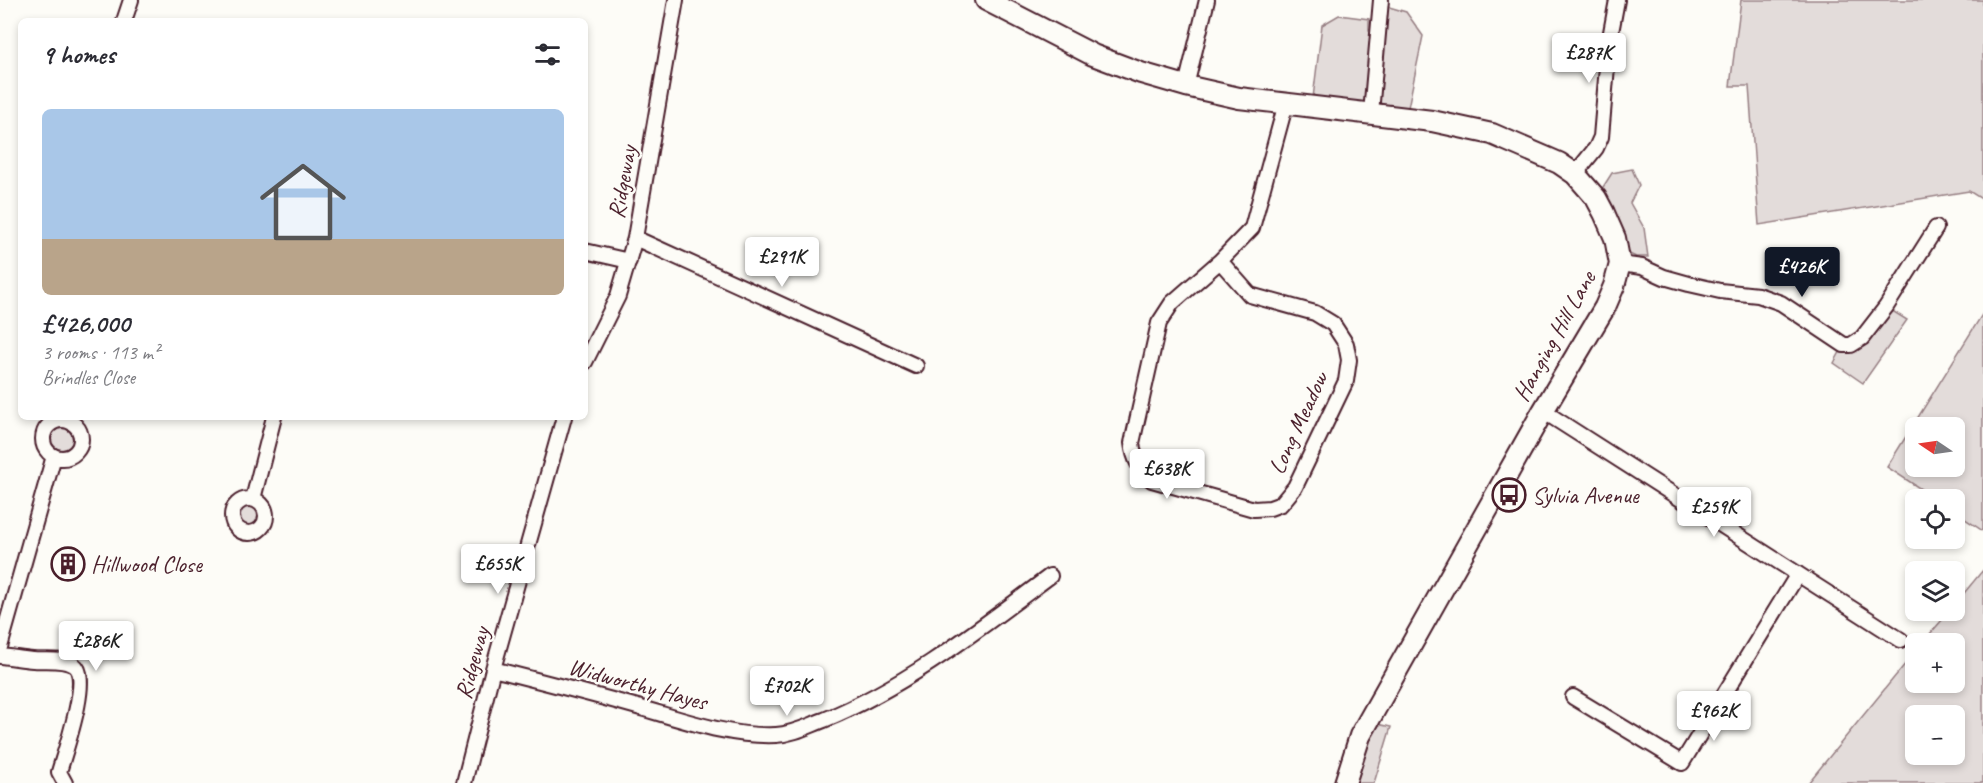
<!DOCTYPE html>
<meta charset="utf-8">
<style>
body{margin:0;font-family:Caveat,sans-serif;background:#f7f7f7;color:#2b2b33;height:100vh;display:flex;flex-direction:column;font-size:22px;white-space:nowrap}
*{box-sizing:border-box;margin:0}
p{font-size:20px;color:#7c7c81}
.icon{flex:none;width:33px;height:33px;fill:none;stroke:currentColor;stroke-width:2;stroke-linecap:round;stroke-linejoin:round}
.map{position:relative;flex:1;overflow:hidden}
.details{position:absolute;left:18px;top:18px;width:570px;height:402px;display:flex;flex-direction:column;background:#fff;border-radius:9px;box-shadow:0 3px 9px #0003}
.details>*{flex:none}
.needle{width:39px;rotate:283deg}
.fabs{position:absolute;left:1905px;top:417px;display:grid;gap:12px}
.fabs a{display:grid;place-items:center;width:60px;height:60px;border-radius:9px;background:#fff;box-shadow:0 3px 9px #0003;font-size:30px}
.price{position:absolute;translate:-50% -51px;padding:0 14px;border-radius:6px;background:#fff;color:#222;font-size:20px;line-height:39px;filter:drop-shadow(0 2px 3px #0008)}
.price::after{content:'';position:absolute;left:50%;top:36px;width:18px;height:14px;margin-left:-9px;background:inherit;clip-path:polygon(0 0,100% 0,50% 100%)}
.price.current{background:#111827;color:#fff}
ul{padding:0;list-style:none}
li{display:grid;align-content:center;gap:12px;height:318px;padding:0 24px}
li span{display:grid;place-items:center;height:186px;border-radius:9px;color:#555}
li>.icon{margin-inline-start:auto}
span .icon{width:108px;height:108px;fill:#fffc;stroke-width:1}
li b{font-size:26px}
h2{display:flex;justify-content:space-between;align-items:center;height:72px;padding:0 24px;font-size:26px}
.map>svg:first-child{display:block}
.green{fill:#e3dcda;stroke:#967e82;stroke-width:1.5;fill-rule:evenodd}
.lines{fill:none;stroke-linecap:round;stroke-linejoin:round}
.street-casing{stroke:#4a1f2b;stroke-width:18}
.secondary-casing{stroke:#4a1f2b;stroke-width:24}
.street{stroke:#fdfcf7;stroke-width:14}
.secondary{stroke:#fdfcf7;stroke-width:20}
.labels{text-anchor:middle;stroke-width:5;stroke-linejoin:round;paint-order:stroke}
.street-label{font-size:24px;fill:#4a1f2b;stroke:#fdfcf7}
.poi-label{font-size:24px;fill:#4a1f2b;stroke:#fdfcf7;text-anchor:start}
</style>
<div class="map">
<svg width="1983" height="783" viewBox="0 0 1983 783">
<rect width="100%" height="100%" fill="#fdfcf7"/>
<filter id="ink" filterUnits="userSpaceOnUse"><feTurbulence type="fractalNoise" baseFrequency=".0167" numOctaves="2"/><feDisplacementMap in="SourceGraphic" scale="12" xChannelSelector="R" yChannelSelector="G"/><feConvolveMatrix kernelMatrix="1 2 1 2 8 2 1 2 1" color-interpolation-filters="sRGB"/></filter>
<g filter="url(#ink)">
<!-- green -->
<path class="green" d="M 1741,0 L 1983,0 L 1983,200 L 1969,191 L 1759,225 L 1749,86 L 1730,86 Z
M 1389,7 L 1406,12 L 1423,36 L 1406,117 L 1312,106 L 1322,25 L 1339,15 L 1369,19 L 1369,30 L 1378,29 Z
M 1632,169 L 1639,185 L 1630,203 L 1644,228 L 1648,257 L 1636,257 L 1618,249 L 1596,198 L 1612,173 Z
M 1886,307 L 1907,320 L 1863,383 L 1834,363 L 1844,345 L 1851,345 Z
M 1983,313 L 1983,531 L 1955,512 L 1954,500 L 1936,499 L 1887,467 ZM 1916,428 L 1954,428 L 1954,466 L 1916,466 Z
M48 439a13 13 0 1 1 26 0a13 13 0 1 1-26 0Z
M 251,501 L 257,504 C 261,513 258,523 250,529 C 237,528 237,516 242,506 Z
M 1983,570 L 1983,783 L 1808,783 L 1915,652 L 1916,682 L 1954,682 L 1954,644 L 1922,643 L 1950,611 L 1954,610 L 1955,604 ZM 1916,716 L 1954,716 L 1954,754 L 1916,754 Z
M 1368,722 L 1391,727 L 1374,783 L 1345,783 Z"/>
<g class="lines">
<!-- street casing -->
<g class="street-casing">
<path id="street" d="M 124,21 L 131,0
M 1186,86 L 1207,0
M 1371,113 L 1381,0
M 1575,174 L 1596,148 L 1601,137 L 1609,43 L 1617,0
M 635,238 L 916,366
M 585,251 L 629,261
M 1220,261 L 1250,295 L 1315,313 L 1333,324 L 1346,344 L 1349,360 L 1346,381 L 1295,487 L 1281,504 L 1270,508 L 1254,509 L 1152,480 C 1140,469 1134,460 1132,443 L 1159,323 L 1172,303 L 1220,261 L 1252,228 L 1286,103
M 1620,264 L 1642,267 L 1664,277 L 1689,284 L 1720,291 L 1758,295 L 1781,303 L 1844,345 L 1851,345 L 1862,338 L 1886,307 L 1936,228
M 585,362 L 618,296 L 635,238 L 676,0
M 1543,411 L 1901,640
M43 439a19 19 0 1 1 38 0a19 19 0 1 1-38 0Z
M232 516a17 17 0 1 1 34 0a17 17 0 1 1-34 0Z
M 253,499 L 274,417
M 0,647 L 54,456
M 0,656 C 11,657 22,659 33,660 C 45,661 63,658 74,665 C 92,676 64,754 59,772 L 65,783
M 493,669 C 540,681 588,693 634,706 C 681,719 727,737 776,735 C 793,734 808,726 824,720 C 907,686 979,629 1050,576
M 1573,697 L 1682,763 L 1798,574
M 464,783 L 493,669 L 564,417"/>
</g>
<!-- secondary casing -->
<g class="secondary-casing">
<path id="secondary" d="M 986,0 L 1093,55 L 1141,73 L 1186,86 L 1239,98 L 1432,121 L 1492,134 L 1559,163 L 1575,174 L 1596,198 L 1604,213 L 1615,238 L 1620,264 L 1614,286 L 1605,307 L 1543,411 L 1360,736 L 1345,783"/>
</g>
<!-- street -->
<use href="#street" class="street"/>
<!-- secondary -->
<use href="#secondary" class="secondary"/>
</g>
</g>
<!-- icons -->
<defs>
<g id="bus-ring" transform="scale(1.725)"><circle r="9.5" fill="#fdfcf7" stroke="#4a1f2b" stroke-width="1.5"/><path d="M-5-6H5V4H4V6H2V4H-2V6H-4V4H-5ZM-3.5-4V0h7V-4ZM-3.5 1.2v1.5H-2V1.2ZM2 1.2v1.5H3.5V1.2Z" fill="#4a1f2b"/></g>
<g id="building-ring" transform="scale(1.725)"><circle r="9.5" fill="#fdfcf7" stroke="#4a1f2b" stroke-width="1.5"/><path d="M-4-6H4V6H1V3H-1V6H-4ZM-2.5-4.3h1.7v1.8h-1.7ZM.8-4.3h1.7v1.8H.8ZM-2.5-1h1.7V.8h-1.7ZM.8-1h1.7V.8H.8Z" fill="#4a1f2b"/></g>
</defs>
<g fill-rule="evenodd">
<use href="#bus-ring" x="1509" y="495"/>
<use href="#building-ring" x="68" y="564"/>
</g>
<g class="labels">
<!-- street labels -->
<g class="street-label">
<text transform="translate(622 182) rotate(-80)" y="8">Ridgeway</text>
<text transform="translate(1554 336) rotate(-61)" y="8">Hanging Hill Lane</text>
<text transform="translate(1298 423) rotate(-65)" y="8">Long Meadow</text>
<text transform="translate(472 663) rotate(-75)" y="8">Ridgeway</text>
<text transform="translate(638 684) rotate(15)" y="8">Widworthy Hayes</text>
</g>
<!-- poi labels -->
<g class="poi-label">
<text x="1532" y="503">Sylvia Avenue</text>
<text x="91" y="572">Hillwood Close</text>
</g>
</g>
</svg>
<div class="fabs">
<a><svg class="needle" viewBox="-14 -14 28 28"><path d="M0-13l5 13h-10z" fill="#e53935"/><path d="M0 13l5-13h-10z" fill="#7c7c81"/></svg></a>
<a><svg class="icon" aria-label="locate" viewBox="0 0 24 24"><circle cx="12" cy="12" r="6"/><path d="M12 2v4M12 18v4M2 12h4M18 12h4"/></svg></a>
<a><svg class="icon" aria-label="layers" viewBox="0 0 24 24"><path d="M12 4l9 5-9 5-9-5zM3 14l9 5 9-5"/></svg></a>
<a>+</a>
<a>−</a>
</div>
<b class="price" style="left:1589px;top:84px">£287K</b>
<b class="price" style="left:782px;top:288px">£291K</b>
<b class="price current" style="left:1802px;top:298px">£426K</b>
<b class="price" style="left:1167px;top:500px">£638K</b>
<b class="price" style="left:1714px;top:538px">£259K</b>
<b class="price" style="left:498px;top:595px">£655K</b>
<b class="price" style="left:96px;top:672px">£286K</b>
<b class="price" style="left:787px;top:717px">£702K</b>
<b class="price" style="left:1714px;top:742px">£962K</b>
<section class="details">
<h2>9 homes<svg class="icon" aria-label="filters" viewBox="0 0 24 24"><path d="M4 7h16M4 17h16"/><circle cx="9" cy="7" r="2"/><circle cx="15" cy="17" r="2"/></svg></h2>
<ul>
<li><span style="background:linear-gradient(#a9c7e8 70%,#b9a48a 0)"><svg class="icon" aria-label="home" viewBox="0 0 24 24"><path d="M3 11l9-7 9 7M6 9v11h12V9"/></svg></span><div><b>£426,000</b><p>3 rooms · 113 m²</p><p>Brindles Close</p></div></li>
</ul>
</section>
</div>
